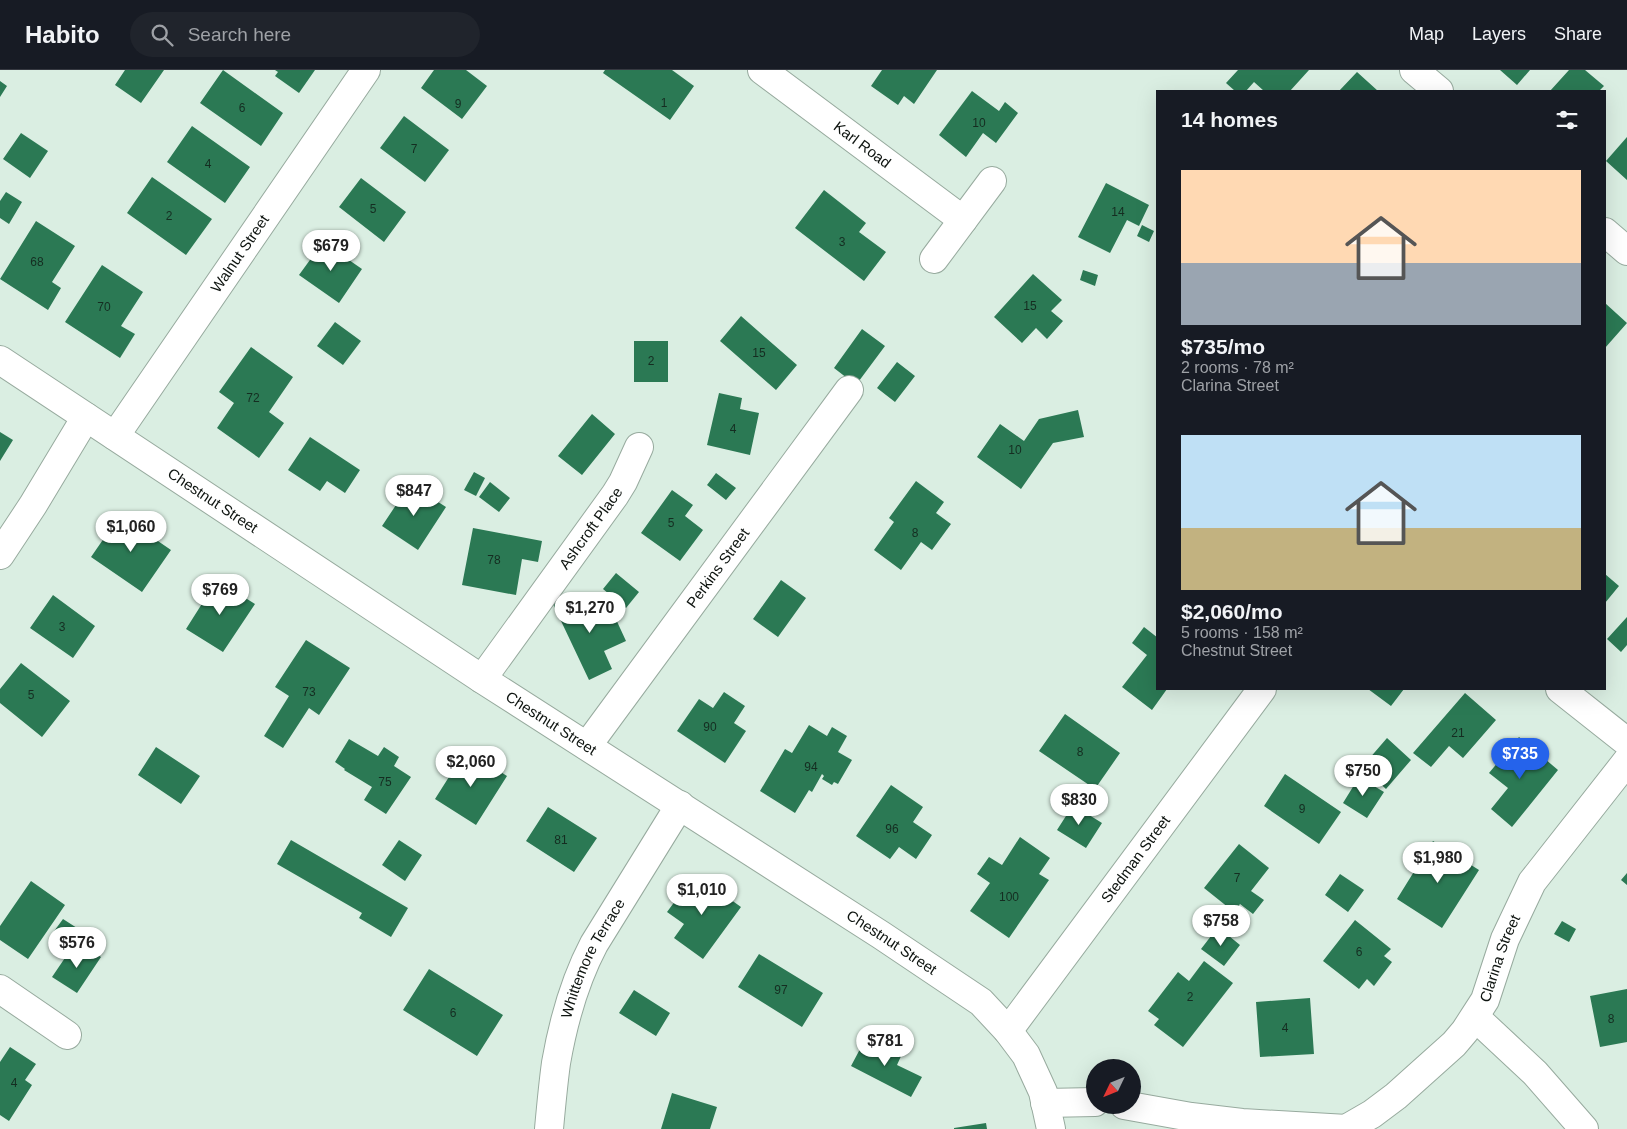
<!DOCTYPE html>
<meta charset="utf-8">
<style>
body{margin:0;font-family:Arial,sans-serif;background:#20242c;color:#f1f3f6;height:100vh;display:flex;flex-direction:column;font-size:19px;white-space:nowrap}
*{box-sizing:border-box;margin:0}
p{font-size:16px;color:#9ea1a6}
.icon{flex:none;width:28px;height:28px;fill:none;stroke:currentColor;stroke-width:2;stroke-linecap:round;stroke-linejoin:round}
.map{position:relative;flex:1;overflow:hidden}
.sheet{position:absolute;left:1156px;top:20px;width:450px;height:600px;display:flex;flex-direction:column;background:#171b24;border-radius:0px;box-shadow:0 5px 20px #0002}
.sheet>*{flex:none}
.needle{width:32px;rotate:227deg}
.buttons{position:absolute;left:1086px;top:989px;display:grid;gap:10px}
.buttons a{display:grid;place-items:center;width:55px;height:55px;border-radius:50%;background:#171b24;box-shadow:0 5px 20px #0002;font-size:25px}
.price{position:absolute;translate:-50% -42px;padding:0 11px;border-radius:18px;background:#fff;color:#222;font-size:16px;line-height:32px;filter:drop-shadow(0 1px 2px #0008)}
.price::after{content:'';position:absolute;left:50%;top:30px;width:15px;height:11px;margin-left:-8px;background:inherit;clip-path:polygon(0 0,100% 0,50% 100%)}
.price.active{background:#2563eb;color:#fff}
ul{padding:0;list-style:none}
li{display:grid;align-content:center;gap:10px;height:265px;padding:0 25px}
li span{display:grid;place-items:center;height:155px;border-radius:0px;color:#555}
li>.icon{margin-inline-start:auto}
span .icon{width:90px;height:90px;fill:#fffc;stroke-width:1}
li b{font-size:21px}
h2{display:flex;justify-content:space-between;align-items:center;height:60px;padding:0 25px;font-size:21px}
header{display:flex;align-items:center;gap:30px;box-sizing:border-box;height:70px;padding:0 25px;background:#171b24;border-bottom:1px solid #363941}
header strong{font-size:24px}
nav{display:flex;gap:28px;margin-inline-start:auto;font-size:18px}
.search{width:350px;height:45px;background:#20242c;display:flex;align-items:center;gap:12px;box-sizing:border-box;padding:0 18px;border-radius:28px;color:#9ea1a6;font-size:19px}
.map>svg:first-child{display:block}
.building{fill:#2b7954}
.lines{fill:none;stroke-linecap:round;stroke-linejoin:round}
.minor-casing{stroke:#97aa9e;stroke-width:30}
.tertiary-casing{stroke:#97aa9e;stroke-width:30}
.minor{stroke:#fff;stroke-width:28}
.tertiary{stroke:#fff;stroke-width:28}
.labels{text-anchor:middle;stroke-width:4.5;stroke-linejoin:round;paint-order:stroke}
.number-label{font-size:12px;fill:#152d21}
.street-label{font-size:15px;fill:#0e1410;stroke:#fff}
</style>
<header>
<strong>Habito</strong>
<div class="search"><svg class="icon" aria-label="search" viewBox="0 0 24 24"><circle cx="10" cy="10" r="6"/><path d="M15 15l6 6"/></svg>Search here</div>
<nav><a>Map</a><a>Layers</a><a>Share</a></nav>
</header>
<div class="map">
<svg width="1627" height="1059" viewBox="0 0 1627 1059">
<rect width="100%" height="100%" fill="#daeee2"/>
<!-- building -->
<path class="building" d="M 125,0 L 164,0 L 141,33 L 115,15 Z
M 223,0 L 283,43 L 261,76 L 200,33 Z
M 275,0 L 315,0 L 299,23 L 275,6 L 278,2 Z
M 434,0 L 466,0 L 487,16 L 462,49 L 421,18 Z
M 605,0 L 672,0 L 694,16 L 670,50 L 603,3 Z
M 882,0 L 937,0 L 914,34 L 904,26 L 898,35 L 871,16 Z
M 1238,0 L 1309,0 L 1290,21 L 1264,21 L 1254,12 L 1246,21 L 1235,21 L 1226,13 Z
M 1500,0 L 1530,0 L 1517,15 Z
M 1569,0 L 1585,0 L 1604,16 L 1599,21 L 1550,21 Z
M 1357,2 L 1378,21 L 1339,21 Z
M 0,11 L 7,16 L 0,27 Z
M 972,21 L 999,41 L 1005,32 L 1018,43 L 996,73 L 983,63 L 966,87 L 939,65 Z
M 404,46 L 449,80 L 425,112 L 380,78 Z
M 192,56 L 250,97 L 225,133 L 167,92 Z
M 21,63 L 48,81 L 30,108 L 3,89 Z
M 1627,67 L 1627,110 L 1606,91 Z
M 152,107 L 212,149 L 186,185 L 127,143 Z
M 361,108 L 406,142 L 384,172 L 339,137 Z
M 1106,113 L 1149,135 L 1139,156 L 1127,150 L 1110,183 L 1078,167 Z
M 824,120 L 866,153 L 859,162 L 886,182 L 864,211 L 795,158 Z
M 6,122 L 22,132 L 9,154 L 0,148 L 0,131 Z
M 36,151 L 75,176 L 52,212 L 61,218 L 48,240 L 0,209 Z
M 1142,155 L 1154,161 L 1149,172 L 1137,166 Z
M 323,172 L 362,199 L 339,233 L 299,205 Z
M 102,195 L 143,222 L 121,256 L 135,264 L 120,288 L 65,252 Z
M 1083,200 L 1098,205 L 1095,216 L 1080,210 Z
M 1033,204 L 1062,230 L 1051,241 L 1063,251 L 1047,269 L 1036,258 L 1022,273 L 994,247 Z
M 1605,233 L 1627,253 L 1605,278 Z
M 741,246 L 797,295 L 776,320 L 720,271 Z
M 335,252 L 361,271 L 343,295 L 317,276 Z
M 862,259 L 885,276 L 856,315 L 834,298 Z
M 634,271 L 668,271 L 668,312 L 634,312 Z
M 251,277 L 293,307 L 269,342 L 284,353 L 259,388 L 217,358 L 234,333 L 219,322 Z
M 897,292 L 915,306 L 895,332 L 877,318 Z
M 719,323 L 742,328 L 740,339 L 759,343 L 750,385 L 707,375 Z
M 1078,340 L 1084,367 L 1053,373 L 1021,419 L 977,387 L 1000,354 L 1024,371 L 1039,349 Z
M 592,344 L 615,364 L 582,405 L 558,386 Z
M 0,362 L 13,370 L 0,391 Z
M 310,367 L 360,400 L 345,423 L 327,411 L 320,421 L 288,400 Z
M 474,402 L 485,408 L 476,426 L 464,420 Z
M 716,403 L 736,418 L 726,430 L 707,415 Z
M 916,411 L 944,432 L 936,443 L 951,454 L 932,480 L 921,472 L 901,500 L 874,480 L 894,452 L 889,448 Z
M 490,412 L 510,428 L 499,442 L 479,427 Z
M 410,414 L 446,437 L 418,480 L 382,456 Z
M 672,420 L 693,435 L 685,446 L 703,460 L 680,491 L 641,463 Z
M 120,445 L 171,480 L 142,522 L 91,487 Z
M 473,458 L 542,471 L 538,492 L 522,489 L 516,525 L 462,515 Z
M 616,503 L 639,522 L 626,538 L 603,519 Z
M 1605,504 L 1619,516 L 1605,533 Z
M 217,510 L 255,534 L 223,582 L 186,559 Z
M 781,510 L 806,528 L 778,567 L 753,549 Z
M 576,524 L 585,543 L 608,532 L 626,571 L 604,581 L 612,599 L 589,610 L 553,534 Z
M 53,525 L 95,556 L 73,588 L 30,558 Z
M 1627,547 L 1627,575 L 1621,582 L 1607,569 Z
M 1144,557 L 1158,568 L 1158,619 L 1167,619 L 1152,640 L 1122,617 L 1147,585 L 1132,573 Z
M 306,570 L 350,598 L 319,645 L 309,638 L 283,678 L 264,666 L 289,626 L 275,617 Z
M 21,593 L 70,631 L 42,667 L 0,633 L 0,619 Z
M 1368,619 L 1404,619 L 1391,636 Z
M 724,622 L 745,636 L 734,653 L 746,661 L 725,693 L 677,661 L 699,629 L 713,638 Z
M 1465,623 L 1496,650 L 1463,688 L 1449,676 L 1431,697 L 1413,683 Z
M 1065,644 L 1120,683 L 1095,719 L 1039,681 Z
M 809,655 L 827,666 L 832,657 L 847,666 L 838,682 L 852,690 L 838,714 L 834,712 L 832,715 L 822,709 L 824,706 L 822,704 L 812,722 L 809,720 L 795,743 L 760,721 L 785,679 L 792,683 Z
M 1519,667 L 1558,700 L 1512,757 L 1491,739 L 1508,718 L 1489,703 Z
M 1387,668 L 1411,690 L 1386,719 L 1362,697 Z
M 349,669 L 378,686 L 384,677 L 399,687 L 394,696 L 411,707 L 386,744 L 364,730 L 372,717 L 344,700 L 345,699 L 335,692 Z
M 156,677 L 200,706 L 181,734 L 138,705 Z
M 466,680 L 507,706 L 476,755 L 435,729 Z
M 1285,704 L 1341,742 L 1319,774 L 1264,736 Z
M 1359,707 L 1384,722 L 1367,748 L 1343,733 Z
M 891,715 L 923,737 L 913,752 L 932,765 L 916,789 L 899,777 L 890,789 L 856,766 Z
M 1073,735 L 1102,753 L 1086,778 L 1057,760 Z
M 548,737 L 597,768 L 574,802 L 526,771 Z
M 1020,767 L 1050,788 L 1039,804 L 1049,810 L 1009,868 L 970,841 L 990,813 L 977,804 L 989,787 L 1002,795 Z
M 291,770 L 408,838 L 391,867 L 359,848 L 362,843 L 277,794 Z
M 399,770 L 422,785 L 405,811 L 382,795 Z
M 1433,771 L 1479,800 L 1442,858 L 1397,829 Z
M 1239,774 L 1269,798 L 1251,821 L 1264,830 L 1253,844 L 1240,834 L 1234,842 L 1204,818 Z
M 1627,803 L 1627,815 L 1621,810 Z
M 695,804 L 741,837 L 703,889 L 674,868 L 684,854 L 667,842 Z
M 1340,804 L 1364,820 L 1348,842 L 1325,825 Z
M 31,811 L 65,835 L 28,889 L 0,870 L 0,856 Z
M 63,849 L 77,858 L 67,874 L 52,864 Z
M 1355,850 L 1391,879 L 1384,886 L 1392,892 L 1374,916 L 1367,909 L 1359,919 L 1323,891 Z
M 1562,851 L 1576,859 L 1569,872 L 1554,864 Z
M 1218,857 L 1240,875 L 1224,896 L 1201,879 Z
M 85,876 L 101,887 L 77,923 L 52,907 L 71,879 L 79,885 Z
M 759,884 L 823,923 L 802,957 L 738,917 Z
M 1204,891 L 1233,913 L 1183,977 L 1154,955 L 1159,949 L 1148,941 L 1178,902 L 1189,911 Z
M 429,899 L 503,945 L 477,986 L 403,940 Z
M 1627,919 L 1627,972 L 1600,977 L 1590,926 Z
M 634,920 L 670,943 L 656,966 L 619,943 Z
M 1310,928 L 1314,984 L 1260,987 L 1256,932 Z
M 867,966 L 902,984 L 897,995 L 922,1007 L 911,1027 L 851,996 Z
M 10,977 L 36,994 L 25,1010 L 32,1015 L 9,1051 L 0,1045 L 0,992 Z
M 672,1023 L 717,1037 L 710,1059 L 661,1059 Z
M 986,1053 L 987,1059 L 954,1059 L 954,1058 Z"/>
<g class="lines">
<!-- minor casing -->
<g class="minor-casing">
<g id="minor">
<path id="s1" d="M 762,0 L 963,150"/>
<path d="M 1414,0 L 1439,21"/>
<path d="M 1605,162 L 1627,181"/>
<path d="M 934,189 L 992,111"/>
<path id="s2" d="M 115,366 L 366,0"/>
<path d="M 0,485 L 33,435 L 86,347"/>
<path id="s3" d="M 482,609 L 615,425 L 623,412 L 639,377"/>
<path d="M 1560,619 L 1627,672"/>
<path id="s4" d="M 587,676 L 849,320"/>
<path d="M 0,919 L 67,965"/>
<path d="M 1475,947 L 1535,1003 L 1584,1059"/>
<path id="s5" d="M 1008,961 L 1262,619"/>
<path d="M 1045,1033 L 1095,1032"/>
<path d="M 1124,1035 L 1191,1047 L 1242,1053 L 1347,1059"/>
<path id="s6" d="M 549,1059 C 551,1037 553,1015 556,993 C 563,953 575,910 594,874 L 680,735"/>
<path id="s7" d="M 1346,1059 L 1372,1044 L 1396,1026 L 1454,974 L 1465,961 L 1485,930 L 1505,869 L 1532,812 L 1627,691"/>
</g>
</g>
<!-- tertiary casing -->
<g class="tertiary-casing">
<g id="tertiary">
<path id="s8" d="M 0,290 L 482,609 L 881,865 L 981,932 L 1008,961 L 1026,985 L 1043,1022 L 1051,1059"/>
</g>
</g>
<!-- minor -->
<use href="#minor" class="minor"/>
<!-- tertiary -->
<use href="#tertiary" class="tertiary"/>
</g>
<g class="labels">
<!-- number labels -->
<g class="number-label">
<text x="664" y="37">1</text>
<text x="458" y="38">9</text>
<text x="242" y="42">6</text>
<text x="979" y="57">10</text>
<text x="414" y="83">7</text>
<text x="208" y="98">4</text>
<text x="373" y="143">5</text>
<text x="1118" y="146">14</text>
<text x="169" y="150">2</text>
<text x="842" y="176">3</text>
<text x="37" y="196">68</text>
<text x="1030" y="240">15</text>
<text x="104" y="241">70</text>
<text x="759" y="287">15</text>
<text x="651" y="295">2</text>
<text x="253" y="332">72</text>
<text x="733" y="363">4</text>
<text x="1015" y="384">10</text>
<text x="671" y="457">5</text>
<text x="915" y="467">8</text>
<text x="494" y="494">78</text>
<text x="62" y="561">3</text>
<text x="309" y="626">73</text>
<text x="31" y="629">5</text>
<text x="710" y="661">90</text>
<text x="1458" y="667">21</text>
<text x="1080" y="686">8</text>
<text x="811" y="701">94</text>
<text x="385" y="716">75</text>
<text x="1302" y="743">9</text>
<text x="892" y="763">96</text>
<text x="561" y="774">81</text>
<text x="1237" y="812">7</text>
<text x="1009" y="831">100</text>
<text x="1359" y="886">6</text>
<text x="781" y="924">97</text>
<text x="1190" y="931">2</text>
<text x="453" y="947">6</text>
<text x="1611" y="953">8</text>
<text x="1285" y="962">4</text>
<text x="14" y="1017">4</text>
</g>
<!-- street labels -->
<g class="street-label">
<text dy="5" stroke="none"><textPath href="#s1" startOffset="125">Karl Road</textPath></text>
<text dy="5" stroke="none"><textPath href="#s2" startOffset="221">Walnut Street</textPath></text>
<text dy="5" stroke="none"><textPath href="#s8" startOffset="255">Chestnut Street</textPath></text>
<text dy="5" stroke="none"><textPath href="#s3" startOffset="186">Ashcroft Place</textPath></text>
<text dy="5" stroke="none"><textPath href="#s4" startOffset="221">Perkins Street</textPath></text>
<text dy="5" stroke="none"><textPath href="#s8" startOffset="660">Chestnut Street</textPath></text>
<text dy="5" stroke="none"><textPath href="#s5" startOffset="214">Stedman Street</textPath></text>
<text dy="5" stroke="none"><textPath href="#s8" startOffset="1065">Chestnut Street</textPath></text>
<text dy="5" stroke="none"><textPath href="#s7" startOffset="236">Clarina Street</textPath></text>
<text dy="5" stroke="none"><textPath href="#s6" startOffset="178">Whittemore Terrace</textPath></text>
</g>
</g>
</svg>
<div class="buttons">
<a><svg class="needle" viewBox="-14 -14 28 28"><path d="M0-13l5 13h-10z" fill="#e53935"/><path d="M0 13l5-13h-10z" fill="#9ea1a6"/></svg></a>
</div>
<b class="price" style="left:331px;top:202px">$679</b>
<b class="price" style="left:414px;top:447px">$847</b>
<b class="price" style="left:131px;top:483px">$1,060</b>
<b class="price" style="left:220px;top:546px">$769</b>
<b class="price" style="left:590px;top:564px">$1,270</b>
<b class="price active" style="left:1520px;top:710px">$735</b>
<b class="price" style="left:471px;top:718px">$2,060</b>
<b class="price" style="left:1363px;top:727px">$750</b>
<b class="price" style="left:1079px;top:756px">$830</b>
<b class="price" style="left:1438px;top:814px">$1,980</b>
<b class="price" style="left:702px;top:846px">$1,010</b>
<b class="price" style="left:1221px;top:877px">$758</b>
<b class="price" style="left:77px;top:899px">$576</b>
<b class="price" style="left:885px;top:997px">$781</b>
<section class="sheet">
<h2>14 homes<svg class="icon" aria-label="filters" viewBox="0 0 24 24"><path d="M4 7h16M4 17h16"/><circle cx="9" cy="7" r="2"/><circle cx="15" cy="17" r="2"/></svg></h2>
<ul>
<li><span style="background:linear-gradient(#ffd9b3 60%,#9aa5b1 0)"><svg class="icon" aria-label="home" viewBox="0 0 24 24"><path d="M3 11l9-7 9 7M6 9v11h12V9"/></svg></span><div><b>$735/mo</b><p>2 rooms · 78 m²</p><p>Clarina Street</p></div></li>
<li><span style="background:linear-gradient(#bfe0f5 60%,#c2b280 0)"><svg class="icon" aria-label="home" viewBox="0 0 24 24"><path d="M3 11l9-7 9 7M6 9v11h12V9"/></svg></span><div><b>$2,060/mo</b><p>5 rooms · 158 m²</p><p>Chestnut Street</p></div></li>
</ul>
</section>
</div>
